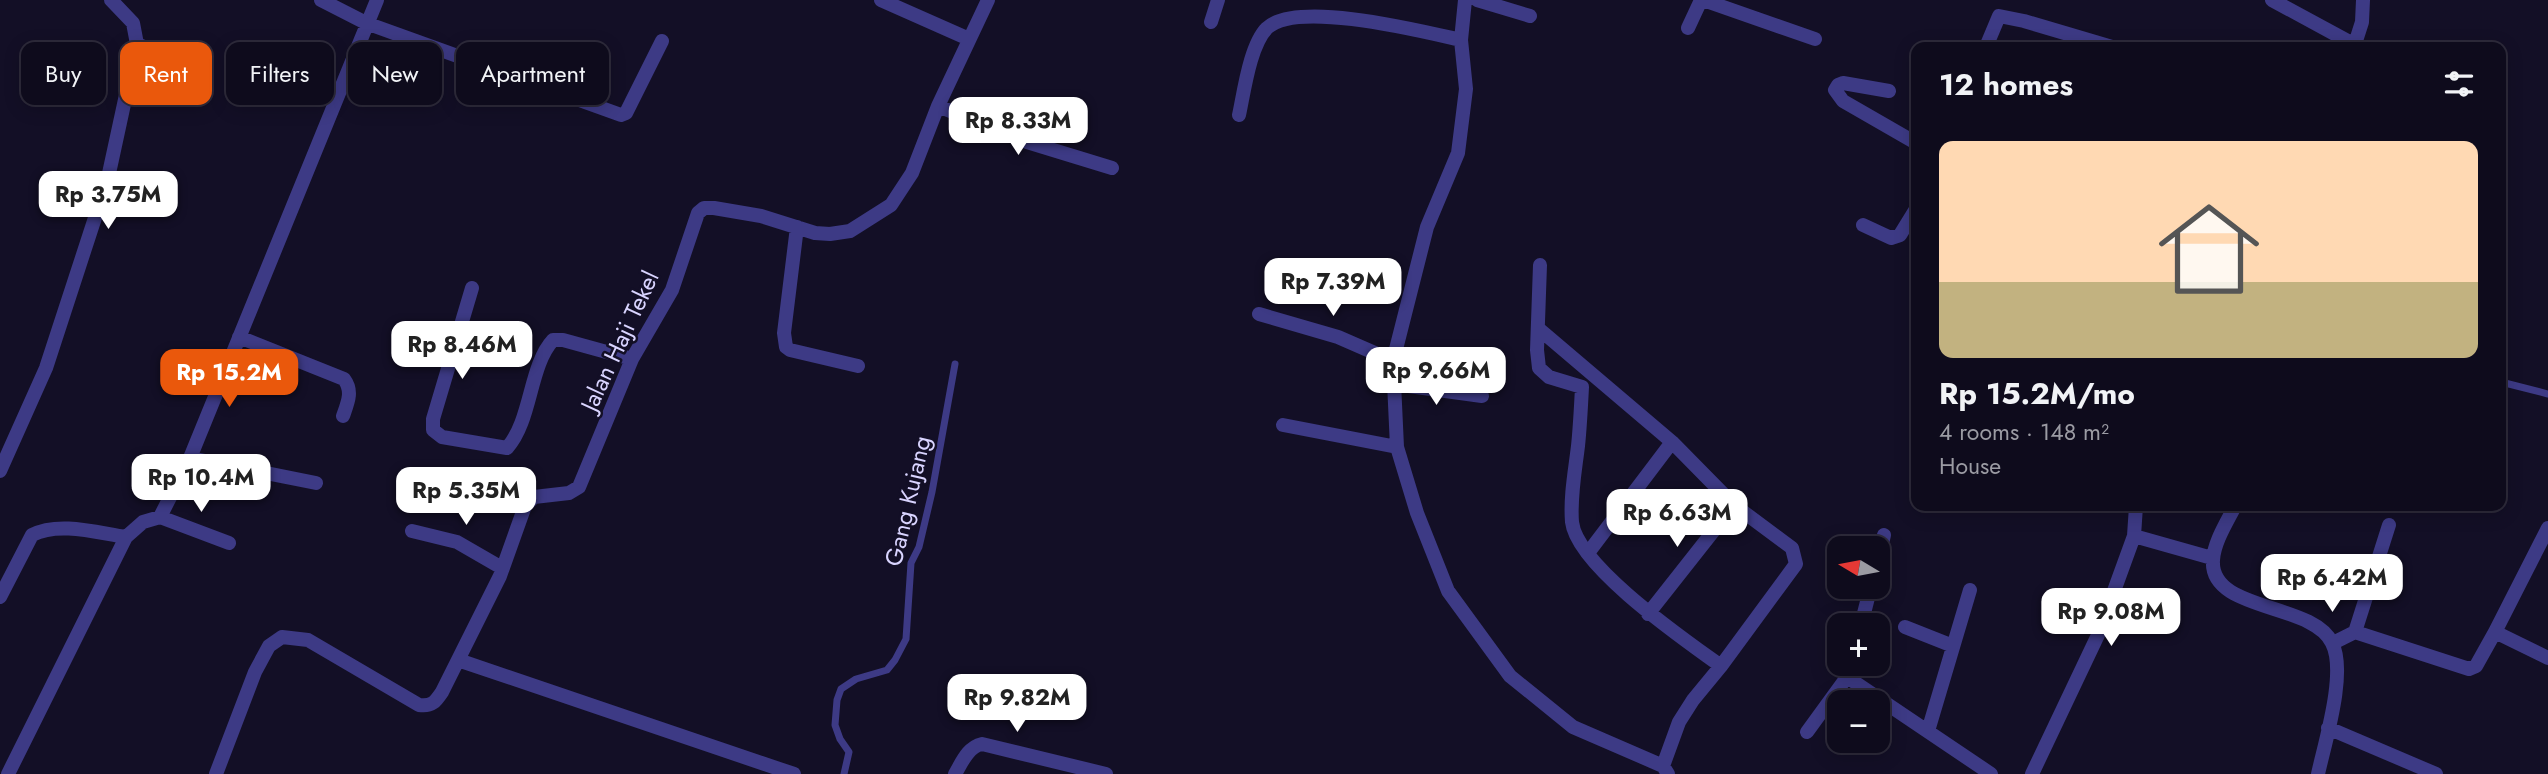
<!DOCTYPE html>
<meta charset="utf-8">
<style>
body{margin:0;font-family:Jost,sans-serif;background:#171425;color:#f1f3f6;height:100vh;display:flex;flex-direction:column;font-size:26px;white-space:nowrap}
*{box-sizing:border-box;margin:0}
p{font-size:23px;color:#9b9ba3}
.icon{flex:none;width:38px;height:38px;fill:none;stroke:currentColor;stroke-width:2;stroke-linecap:round;stroke-linejoin:round}
.map{position:relative;flex:1;overflow:hidden}
.drawer{position:absolute;left:1911px;top:42px;width:595px;height:469px;display:flex;flex-direction:column;background:#0e0b1c;border-radius:14px;box-shadow:0 4px 18px #0003,0 0 0 2px #2e2b3b}
.drawer>*{flex:none}
.guide{position:absolute;left:21px;top:42px;width:665px;height:63px;display:flex;gap:14px}
.needle{width:46px;rotate:280deg}
.controls{position:absolute;left:1827px;top:536px;display:grid;gap:14px}
.controls a{display:grid;place-items:center;width:63px;height:63px;border-radius:14px;background:#0e0b1c;box-shadow:0 4px 18px #0003,0 0 0 2px #2e2b3b;font-size:35px}
.price{position:absolute;translate:-50% -60px;padding:0 16px;border-radius:14px;background:#fff;color:#222;font-size:23px;line-height:46px;filter:drop-shadow(0 2px 4px #0008)}
.price::after{content:'';position:absolute;left:50%;top:42px;width:21px;height:16px;margin-left:-10px;background:inherit;clip-path:polygon(0 0,100% 0,50% 100%)}
.price.active{background:#ea580c;color:#fff}
ul{padding:0;list-style:none}
li{display:grid;align-content:center;gap:14px;height:371px;padding:0 28px}
li span{display:grid;place-items:center;height:217px;border-radius:14px;color:#555}
li>.icon{margin-inline-start:auto}
span .icon{width:126px;height:126px;fill:#fffc;stroke-width:1}
li b{font-size:30px}
h2{display:flex;justify-content:space-between;align-items:center;height:84px;padding:0 28px;font-size:30px}
.tag{padding:0 24px;border-radius:14px;background:#0e0b1c;box-shadow:0 4px 18px #0003,0 0 0 2px #2e2b3b;font-size:24px;line-height:63px}
.tag.active{background:#ea580c;color:#fff}
.map>svg:first-child{display:block}
.lines{fill:none;stroke-linecap:round;stroke-linejoin:round}
.lane{stroke:#3d3a85;stroke-width:7}
.street{stroke:#3d3a85;stroke-width:14}
.labels{text-anchor:middle;stroke-width:5;stroke-linejoin:round;paint-order:stroke}
.street-label{font-size:24px;fill:#d9d4ff;stroke:#130f26}
</style>
<div class="map">
<svg width="2548" height="774" viewBox="0 0 2548 774">
<rect width="100%" height="100%" fill="#130f26"/>
<g class="lines">
<!-- lane -->
<path class="lane" d="M 2501,382 L 2548,394
M 844,774 L 849,752 L 840,739 L 835,725 L 837,700 L 841,689 L 856,679 L 887,670 L 895,660 L 906,639 L 911,563 L 919,547 L 932,492 L 955,364"/>
<!-- street -->
<path class="street" d="M 321,0 L 366,23 L 621,115 L 626,113 L 662,41
M 881,0 L 969,39
M 1465,0 L 1461,40 L 1466,89 L 1458,153 L 1427,227 L 1393,361 L 1397,447 L 1417,513 L 1448,591 L 1510,676 L 1573,727 L 1663,766 L 1668,774
M 1477,0 L 1530,16
M 1703,0 L 1815,39
M 2272,0 L 2355,45
M 1211,22 L 1218,0
M 1688,28 L 1701,0
M 137,44 L 199,72
M 1986,47 L 1999,16 L 2024,21 L 2112,47
M 2354,47 L 2362,22 L 2363,0
M 1889,91 L 1843,83 L 1838,85 L 1835,90 L 1843,101 L 1916,143
M 938,106 L 1027,142 L 1112,168
M 1239,115 C 1244,92 1250,45 1267,28 C 1297,0 1421,31 1461,40
M 1863,225 L 1891,238 L 1900,235 L 1916,209
M 797,227 L 784,333 L 786,347 L 790,350 L 858,366
M 1540,265 L 1537,350 L 1539,368 L 1549,377 L 1582,387 C 1581,407 1580,427 1578,446 C 1575,471 1570,497 1572,522 C 1577,566 1685,640 1721,666
M 472,288 L 433,419 L 433,430 L 442,437 L 507,448 C 532,420 529,366 553,340 L 563,340 L 632,359
M 1259,314 L 1338,337 L 1393,361
M 1539,329 L 1672,442 L 1734,505 L 1792,548 L 1796,564 L 1721,666 L 1693,700 L 1679,722 L 1663,766
M 239,337 L 344,379 C 353,391 348,402 343,416
M 1394,384 L 1482,396
M 1283,425 L 1397,447
M 190,458 L 316,483
M 0,471 L 46,368 L 108,178 L 137,44 L 133,23 L 111,0
M 2235,506 C 2227,522 2214,542 2213,560 C 2209,612 2313,602 2332,643 C 2347,672 2325,742 2318,774
M 160,517 L 229,543
M 2548,528 L 2495,632 L 2548,658
M 412,531 L 457,542 L 502,568
M 2134,536 L 2212,558
M 1588,553 L 1672,442
M 1878,560 L 1884,535
M 0,597 L 32,535 C 59,521 98,533 126,537
M 1648,614 L 1734,505
M 1861,625 L 1871,586
M 1905,627 L 1953,646
M 2355,632 L 2389,525
M 2333,643 L 2355,632 L 2469,669 L 2476,666 L 2495,632
M 458,660 L 794,774
M 1847,677 L 1991,774
M 2328,728 L 2436,774
M 1928,731 L 1970,590
M 1807,732 L 1847,677 L 1851,663
M 8,774 L 126,537 L 143,522 L 160,517 L 190,458 L 377,0
M 216,774 L 255,672 L 269,646 L 282,637 L 308,640 L 419,705 C 432,707 436,701 442,692 L 500,576 L 525,506 L 534,497 L 569,493 L 579,487 L 632,359 L 672,290 L 698,213 L 704,208 L 714,208 L 761,216 L 815,233 L 830,234 L 850,231 L 891,205 L 912,173 L 938,106 L 988,0
M 955,774 C 962,762 968,747 982,744 L 1106,774
M 2032,774 L 2098,635 L 2134,536 L 2136,506"/>
</g>
<g class="labels">
<!-- street labels -->
<g class="street-label">
<text transform="translate(620 341) rotate(-65)" y="8">Jalan Haji Tekel</text>
<text transform="translate(908 501) rotate(-77)" y="8">Gang Kujang</text>
</g>
</g>
</svg>
<div class="controls">
<a><svg class="needle" viewBox="-14 -14 28 28"><path d="M0-13l5 13h-10z" fill="#e53935"/><path d="M0 13l5-13h-10z" fill="#9b9ba3"/></svg></a>
<a>+</a>
<a>−</a>
</div>
<b class="price" style="left:1018px;top:157px">Rp 8.33M</b>
<b class="price" style="left:108px;top:231px">Rp 3.75M</b>
<b class="price" style="left:1333px;top:318px">Rp 7.39M</b>
<b class="price" style="left:462px;top:381px">Rp 8.46M</b>
<b class="price" style="left:1436px;top:407px">Rp 9.66M</b>
<b class="price active" style="left:229px;top:409px">Rp 15.2M</b>
<b class="price" style="left:201px;top:514px">Rp 10.4M</b>
<b class="price" style="left:466px;top:527px">Rp 5.35M</b>
<b class="price" style="left:1677px;top:549px">Rp 6.63M</b>
<b class="price" style="left:2332px;top:614px">Rp 6.42M</b>
<b class="price" style="left:2111px;top:648px">Rp 9.08M</b>
<b class="price" style="left:1017px;top:734px">Rp 9.82M</b>
<div class="guide">
<a class="tag">Buy</a>
<a class="tag active">Rent</a>
<a class="tag">Filters</a>
<a class="tag">New</a>
<a class="tag">Apartment</a>
</div>
<section class="drawer">
<h2>12 homes<svg class="icon" aria-label="filters" viewBox="0 0 24 24"><path d="M4 7h16M4 17h16"/><circle cx="9" cy="7" r="2"/><circle cx="15" cy="17" r="2"/></svg></h2>
<ul>
<li><span style="background:linear-gradient(#ffd9b3 65%,#c2b280 0)"><svg class="icon" aria-label="home" viewBox="0 0 24 24"><path d="M3 11l9-7 9 7M6 9v11h12V9"/></svg></span><div><b>Rp 15.2M/mo</b><p>4 rooms · 148 m²</p><p>House</p></div></li>
</ul>
</section>
</div>
